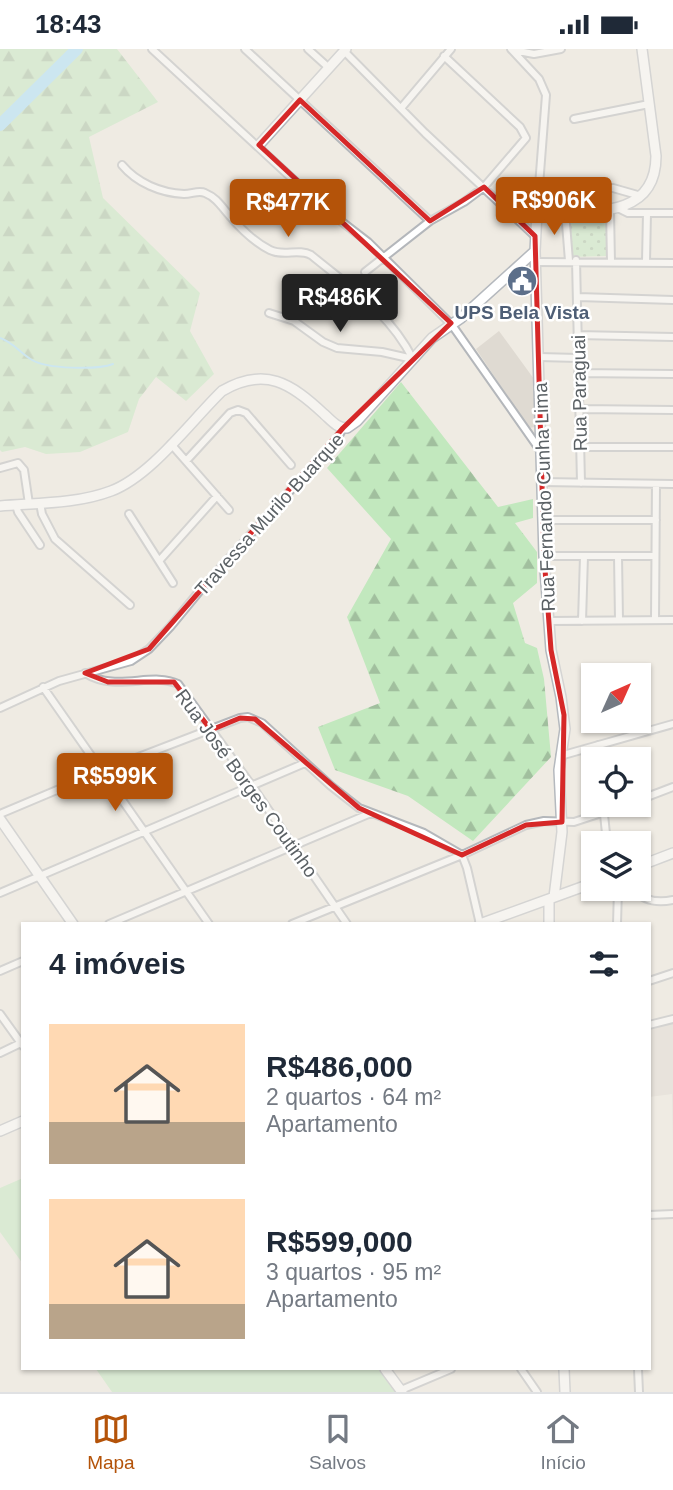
<!DOCTYPE html>
<html lang="pt">
<meta charset="utf-8">
<style>
body{margin:0;font-family:Arial,sans-serif;background:#f2f2f3;color:#1f2937;height:100vh;display:flex;flex-direction:column;font-size:26px;white-space:nowrap}
*{box-sizing:border-box;margin:0}
p{font-size:23px;color:#747a83}
.icon{flex:none;width:38px;height:38px;fill:none;stroke:currentColor;stroke-width:2;stroke-linecap:round;stroke-linejoin:round}
.map{position:relative;flex:1;overflow:hidden}
.panel{position:absolute;left:21px;top:873px;width:630px;height:448px;display:flex;flex-direction:column;background:#fff;border-radius:0px;box-shadow:0 2px 5px #0004}
.panel>*{flex:none}
.needle{width:46px;rotate:45deg}
.fabs{position:absolute;left:581px;top:614px;display:grid;gap:14px}
.fabs a{display:grid;place-items:center;width:70px;height:70px;border-radius:0px;background:#fff;box-shadow:0 2px 5px #0004;font-size:35px}
.price{position:absolute;translate:-50% -60px;padding:0 16px;border-radius:7px;background:#b45309;color:#fff;font-size:23px;line-height:46px;filter:drop-shadow(0 2px 4px #0008)}
.price::after{content:'';position:absolute;left:50%;top:42px;width:21px;height:16px;margin-left:-10px;background:inherit;clip-path:polygon(0 0,100% 0,50% 100%)}
.price.active{background:#222;color:#fff}
ul{padding:0;list-style:none}
li{display:flex;align-items:center;gap:21px;height:175px;padding:0 28px}
li span{display:grid;place-items:center;flex:none;width:196px;height:140px;border-radius:0px;color:#555}
li>.icon{margin-inline-start:auto}
span .icon{width:84px;height:84px;fill:#fffc;stroke-width:1}
li b{font-size:30px}
h2{display:flex;justify-content:space-between;align-items:center;height:84px;padding:0 28px;font-size:30px}
.status{display:flex;justify-content:space-between;align-items:center;height:49px;padding:0 35px;background:#fff;direction:ltr}
.status svg{height:19px;fill:currentColor}
.dock{display:flex;justify-content:space-around;align-items:center;height:98px;border-top:2px solid #e0e1e3;background:#fff;font-size:19px;color:#747a83}
.dock a{display:grid;justify-items:center;gap:4px}
.dock .active{color:#b45309}
.map>svg:first-child{display:block}
.education{fill:#dfdad2}
.forest{fill:url(#forest-firs)}
.park{fill:url(#park-dots)}
.pitch{fill:#c2e8be}
.lines{fill:none;stroke-linecap:round;stroke-linejoin:round}
.stream{stroke:#a3e0ff;stroke-width:2}
.river{stroke:#a3e0ff;stroke-width:12}
.street-casing{stroke:#b4b7bb;stroke-width:10}
.secondary-casing{stroke:#b5b9be;stroke-width:12}
.street{stroke:#fff;stroke-width:6}
.secondary{stroke:#fff;stroke-width:9}
.marked{fill:none;stroke:#d62828;stroke-width:5;stroke-linejoin:round}
.labels{text-anchor:middle;stroke-width:5;stroke-linejoin:round;paint-order:stroke}
.service-label{font-size:19px;font-weight:bold;fill:#4e5e75;stroke:#fff}
.street-label{font-size:19px;fill:#5b6165;stroke:#fff}
</style>
<div class="status"><b>18:43</b><svg viewBox="0 0 49 12"><path d="M0 12V9h3v3zM5 12V6h3v6zM10 12V3h3v9zM15 12V0h3v12zM26 1h20v11H26zM47 4h2v5h-2z"/></svg></div>
<div class="map">
<svg width="673" height="1343" viewBox="0 0 673 1343">
<defs>
<pattern id="forest-firs" width="22" height="20" patternUnits="userSpaceOnUse" patternTransform="scale(1.75)"><rect width="22" height="20" fill="#c2e8be"/><path d="M5 1l3.5 6h-7zM16 11l3.5 6h-7z" fill="#a1bf9e"/></pattern>
<pattern id="park-dots" width="8" height="8" patternUnits="userSpaceOnUse" patternTransform="scale(1.75)"><rect width="8" height="8" fill="#c2e8be"/><path d="M2 2h.1M6 6h.1" fill="none" stroke="#a1bf9e" stroke-width="1.8" stroke-linecap="round"/></pattern>
</defs>
<rect width="100%" height="100%" fill="#efebe3"/>
<!-- education -->
<path class="education" d="M 499,282 L 534,330 L 535,378 L 529,379 L 476,300 Z
M 673,970 L 673,1094 L 672,1045 L 649,1048 L 649,976 Z"/>
<!-- forest -->
<path class="forest" d="M 0,0 L 117,0 L 158,53 L 89,88 L 103,149 L 200,244 L 190,282 L 214,325 L 186,352 L 156,328 L 139,350 L 128,383 L 80,403 L 46,405 L 25,398 L 2,403 L 0,401 Z
M 401,333 L 498,458 L 533,450 L 533,469 L 515,474 L 537,503 L 537,534 L 513,554 L 525,594 L 537,599 L 544,630 L 551,708 L 473,792 L 408,747 L 335,721 L 318,678 L 380,654 L 347,568 L 391,490 L 327,419 Z"/>
<!-- park -->
<path class="park" d="M 569,165 L 607,165 L 607,207 L 571,208 Z"/>
<!-- pitch -->
<path class="pitch" d="M 23,1129 L 23,1215 L 0,1183 L 0,1139 Z
M 96,1320 L 382,1320 L 397,1343 L 112,1343 Z"/>
<g class="lines">
<!-- stream -->
<path class="stream" d="M 0,289 C 13,293 20,304 32,311 C 47,320 97,321 113,315"/>
<!-- river -->
<path class="river" d="M 0,76 L 77,0"/>
<!-- street casing -->
<g class="street-casing">
<path id="street" d="M 152,0 L 324,159 L 368,193 L 452,276 L 540,401
M 245,0 L 430,172
M 308,0 L 329,19
M 511,0 L 539,30 L 546,46 L 537,163
M 513,1 L 534,5 L 561,0
M 344,2 L 425,84 L 535,187
M 402,58 L 451,0
M 574,70 L 649,55
M 122,116 C 137,134 161,144 184,145 C 192,145 199,141 205,144 C 217,149 221,157 229,166 C 240,179 254,193 270,201 C 284,208 298,199 311,206 C 351,239 389,263 413,310
M 538,138 L 613,139 L 641,147
M 620,160 L 628,164 L 673,164
M 610,161 L 611,213
M 565,162 L 569,212
M 576,211 L 581,434
M 536,213 L 673,214
M 646,213 L 647,164
M 365,223 L 430,172 L 464,153 L 484,138 L 526,89 L 520,78 L 444,7
M 578,248 L 673,251
M 269,264 L 294,272 L 323,293 L 337,299 L 382,303 L 413,310
M 577,286 L 673,288
M 539,308 L 578,309
M 578,324 L 673,325
M 579,360 L 673,361
M 171,395 L 229,461
M 579,398 L 673,398
M 186,412 L 230,364 L 238,361 L 246,364 L 291,416
M 0,419 L 18,414 L 24,421 L 29,455
M 542,433 L 673,435
M 40,454 L 42,465 L 55,490 L 130,556
M 16,456 L 18,463 L 40,496
M 129,465 L 173,534
M 543,471 L 656,471
M 544,507 L 655,507
M 618,507 L 619,571
M 159,512 L 217,447
M 655,571 L 656,435
M 549,572 L 673,571
M 582,572 L 584,507
M 85,624 C 117,644 151,622 178,635 L 252,737 L 347,875
M 43,638 L 209,875
M 0,659 L 59,632 L 131,612 L 149,600 L 170,578 L 202,539 L 337,390 L 343,379
M 598,696 L 600,710
M 560,707 L 673,675
M 639,751 L 673,738
M 603,756 L 607,794
M 0,765 L 102,722 L 240,669 L 248,668 L 262,674 L 331,737 L 359,759 L 424,784 L 462,806 L 467,819 L 480,875
M 634,840 C 644,853 658,854 673,851
M 0,844 L 305,714
M 109,875 L 371,764
M 292,875 L 462,806 L 526,776 L 544,772 L 574,773 L 626,756
M 617,875 L 618,840
M 0,922 L 23,912
M 649,932 L 673,924
M 0,965 L 23,997
M 649,976 L 673,970
M 0,1004 L 23,993
M 649,1166 L 673,1165
M 521,1320 L 537,1343
M 638,1320 L 639,1343
M 401,1341 L 451,1320"/>
</g>
<!-- secondary casing -->
<g class="secondary-casing">
<path id="secondary" d="M 259,96 L 346,0
M 0,457 C 36,454 77,455 111,442 C 151,427 191,372 222,342 C 265,317 291,334 324,365 C 332,372 337,379 347,379 L 357,372 L 432,289 L 461,269 L 535,202
M 0,770 L 73,875
M 639,817 L 673,804
M 554,848 L 562,783 L 559,721 L 565,680 L 561,648 L 551,601 L 544,507 L 535,202 L 537,163 C 583,161 656,174 656,107 L 642,0
M 549,850 L 549,875
M 480,875 L 593,834
M 0,1082 L 23,1072
M 385,1320 L 402,1343
M 564,1320 L 565,1343"/>
</g>
<!-- street -->
<use href="#street" class="street"/>
<!-- secondary -->
<use href="#secondary" class="secondary"/>
</g>
<!-- marked area -->
<path d="M0 0H673V1343H0ZM 300,51 L 430,172 L 484,138 L 535,187 L 544,507 L 551,601 L 564,666 L 562,773 L 526,776 L 462,806 L 359,759 L 255,670 L 240,669 L 211,681 L 174,633 L 108,633 L 85,624 L 149,600 L 343,379 L 451,274 L 259,96 Z" fill="#efebe3" fill-opacity=".55" fill-rule="evenodd"/>
<path class="marked" d="M 300,51 L 430,172 L 484,138 L 535,187 L 544,507 L 551,601 L 564,666 L 562,773 L 526,776 L 462,806 L 359,759 L 255,670 L 240,669 L 211,681 L 174,633 L 108,633 L 85,624 L 149,600 L 343,379 L 451,274 L 259,96 Z"/>
<!-- icons -->
<defs>
<g id="civic-disc" transform="scale(1.575)"><circle r="9.5" fill="#5c6f8a" stroke="#fff"/><path d="M-.6-6.5H3V-4.5H.6V-3L4-1V1h2V6H-6V1h2V-1L-.6-3ZM-1.2 2.5V6h2.4V2.5Z" fill="#fff"/></g>
</defs>
<g fill-rule="evenodd">
<use href="#civic-disc" x="522" y="232"/>
</g>
<g class="labels">
<!-- service labels -->
<g class="service-label">
<text x="522" y="270">UPS Bela Vista</text>
</g>
<!-- street labels -->
<g class="street-label">
<text transform="translate(579 344) rotate(-91)" y="7">Rua Paraguai</text>
<text transform="translate(544 448) rotate(-92)" y="7">Rua Fernando Cunha Lima</text>
<text transform="translate(269 465) rotate(-48)" y="7">Travessa Murilo Buarque</text>
<text transform="translate(247 734) rotate(54)" y="7">Rua José Borges Coutinho</text>
</g>
</g>
</svg>
<div class="fabs">
<a><svg class="needle" viewBox="-14 -14 28 28"><path d="M0-13l5 13h-10z" fill="#e53935"/><path d="M0 13l5-13h-10z" fill="#747a83"/></svg></a>
<a><svg class="icon" aria-label="locate" viewBox="0 0 24 24"><circle cx="12" cy="12" r="6"/><path d="M12 2v4M12 18v4M2 12h4M18 12h4"/></svg></a>
<a><svg class="icon" aria-label="layers" viewBox="0 0 24 24"><path d="M12 4l9 5-9 5-9-5zM3 14l9 5 9-5"/></svg></a>
</div>
<b class="price" style="left:554px;top:188px">R$906K</b>
<b class="price" style="left:288px;top:190px">R$477K</b>
<b class="price active" style="left:340px;top:285px">R$486K</b>
<b class="price" style="left:115px;top:764px">R$599K</b>
<section class="panel">
<h2>4 imóveis<svg class="icon" aria-label="filters" viewBox="0 0 24 24"><path d="M4 7h16M4 17h16"/><circle cx="9" cy="7" r="2"/><circle cx="15" cy="17" r="2"/></svg></h2>
<ul>
<li><span style="background:linear-gradient(#ffd9b3 70%,#b9a48a 0)"><svg class="icon" aria-label="home" viewBox="0 0 24 24"><path d="M3 11l9-7 9 7M6 9v11h12V9"/></svg></span><div><b>R$486,000</b><p>2 quartos · 64 m²</p><p>Apartamento</p></div></li>
<li><span style="background:linear-gradient(#ffd9b3 75%,#b9a48a 0)"><svg class="icon" aria-label="home" viewBox="0 0 24 24"><path d="M3 11l9-7 9 7M6 9v11h12V9"/></svg></span><div><b>R$599,000</b><p>3 quartos · 95 m²</p><p>Apartamento</p></div></li>
</ul>
</section>
</div>
<nav class="dock">
<a class="active"><svg class="icon" aria-label="map" viewBox="0 0 24 24"><path d="M3 6l6-2 6 2 6-2v14l-6 2-6-2-6 2zM9 4v14M15 6v14"/></svg>Mapa</a>
<a><svg class="icon" aria-label="saved" viewBox="0 0 24 24"><path d="M7 4h10v16l-5-4-5 4z"/></svg>Salvos</a>
<a><svg class="icon" aria-label="home" viewBox="0 0 24 24"><path d="M3 11l9-7 9 7M6 9v11h12V9"/></svg>Início</a>
</nav>
